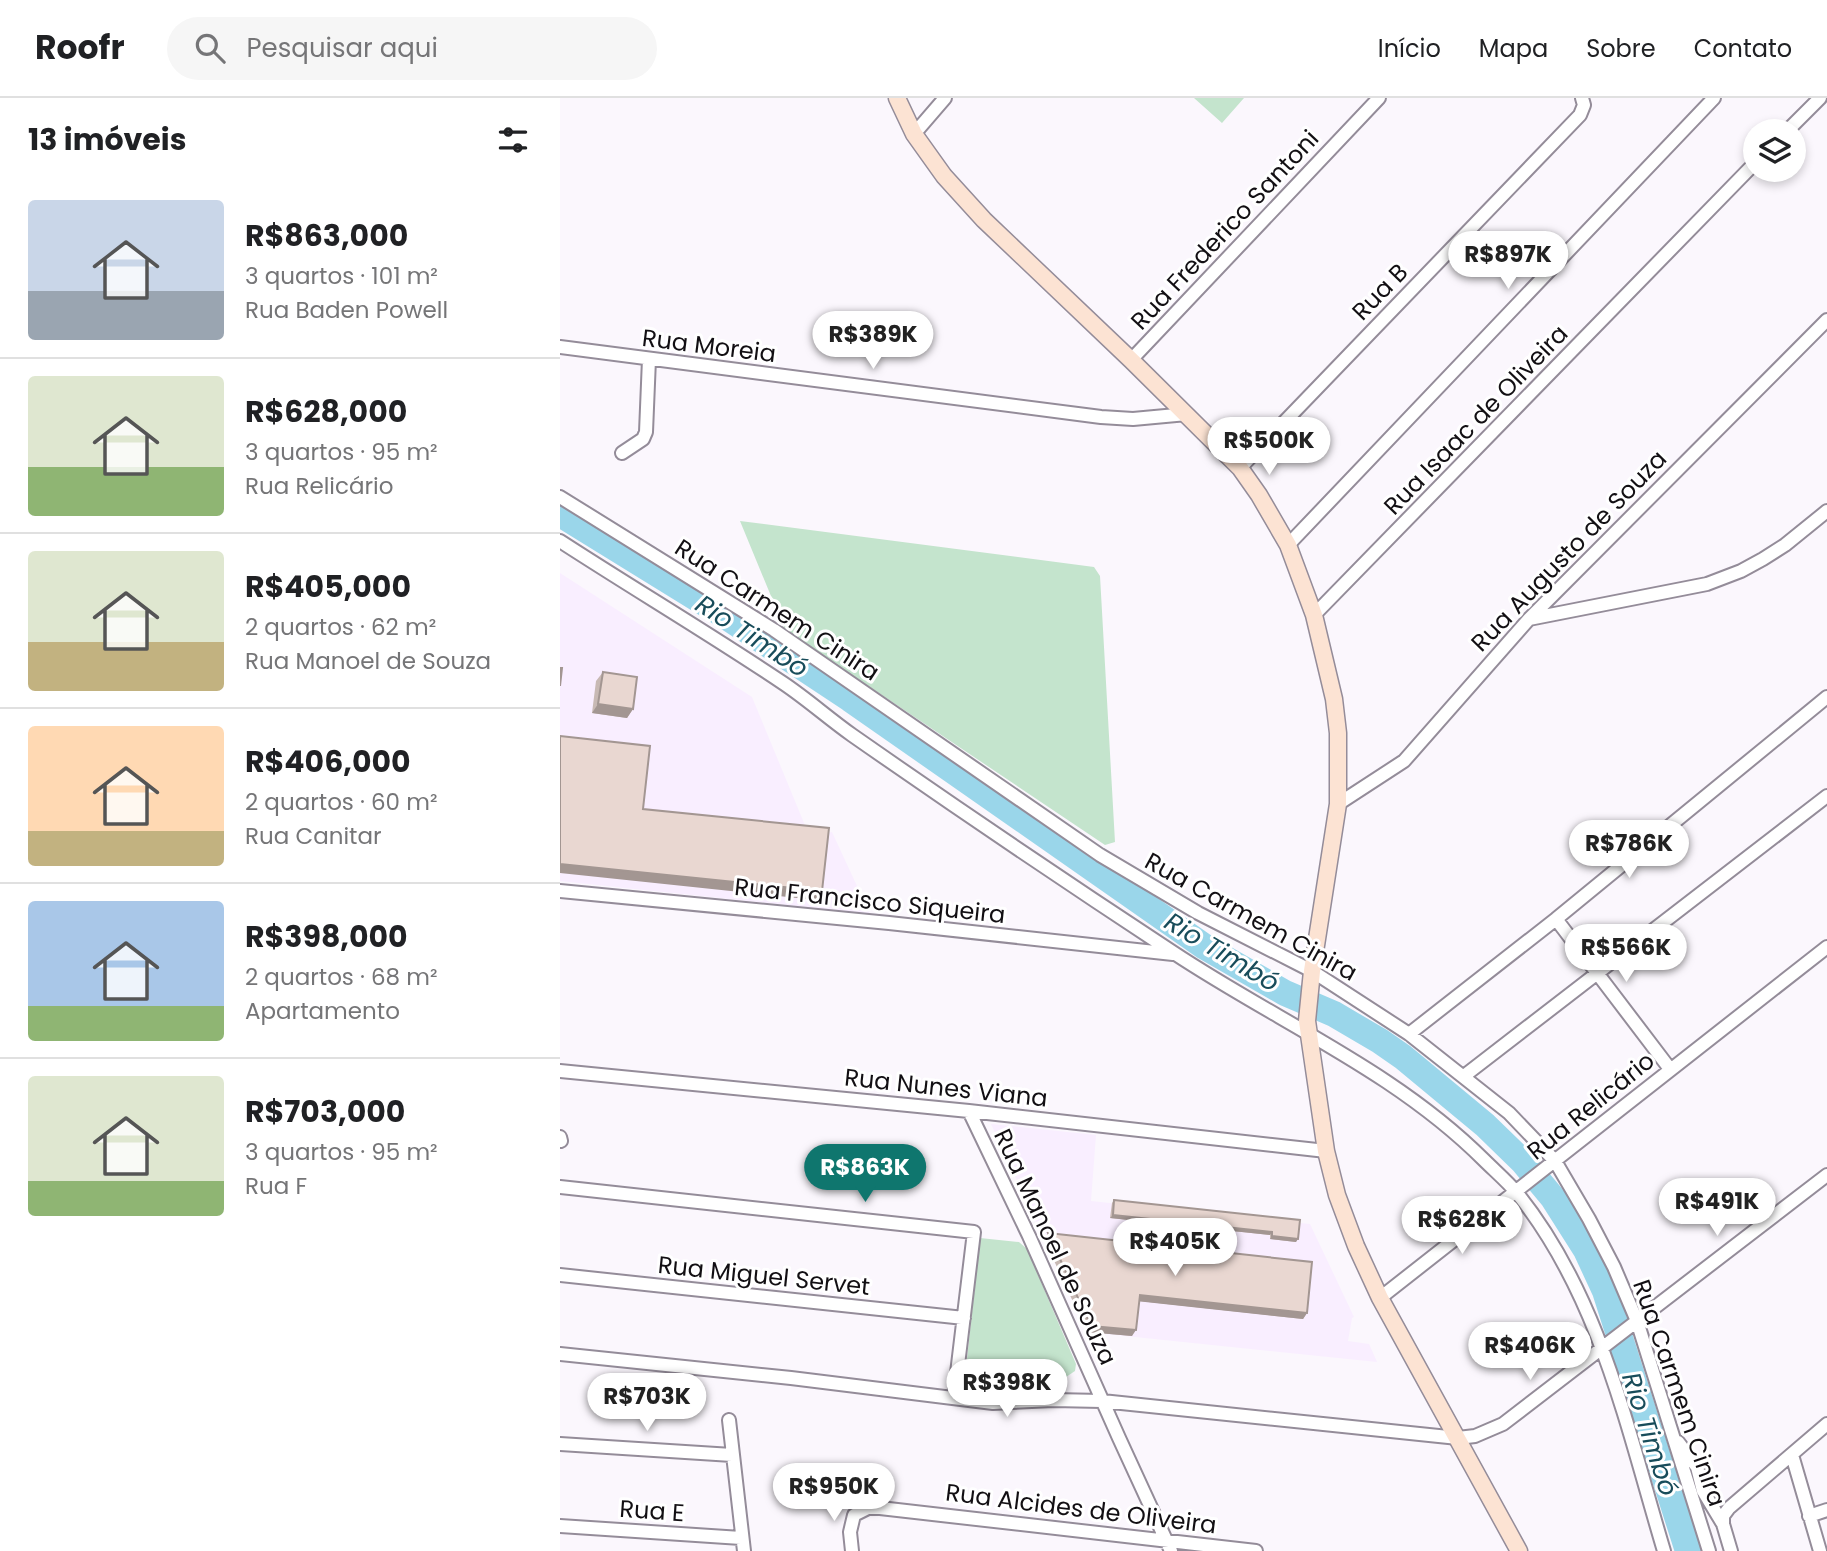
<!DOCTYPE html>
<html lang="pt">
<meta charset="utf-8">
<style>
body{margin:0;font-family:Poppins,sans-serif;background:#f6f6f6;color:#202124;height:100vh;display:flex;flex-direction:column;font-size:26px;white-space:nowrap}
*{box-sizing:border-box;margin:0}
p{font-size:23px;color:#757577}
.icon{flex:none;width:38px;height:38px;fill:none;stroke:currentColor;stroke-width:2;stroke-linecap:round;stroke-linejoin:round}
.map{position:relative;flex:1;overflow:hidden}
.drawer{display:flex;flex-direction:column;background:#fff;width:560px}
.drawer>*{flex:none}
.buttons{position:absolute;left:1183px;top:21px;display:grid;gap:14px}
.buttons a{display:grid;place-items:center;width:63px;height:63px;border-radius:50%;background:#fff;box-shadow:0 4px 10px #0003;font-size:35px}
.price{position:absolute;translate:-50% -60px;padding:0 16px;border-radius:24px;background:#fff;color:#222;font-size:23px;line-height:46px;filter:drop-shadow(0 2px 4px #0008)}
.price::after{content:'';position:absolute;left:50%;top:42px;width:21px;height:16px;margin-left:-10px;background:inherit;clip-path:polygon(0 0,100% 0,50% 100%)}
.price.on{background:#0f766e;color:#fff}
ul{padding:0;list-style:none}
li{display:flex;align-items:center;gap:21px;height:175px;padding:0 28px}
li+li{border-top:2px solid #e0e0e0}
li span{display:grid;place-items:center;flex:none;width:196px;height:140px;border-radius:7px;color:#555}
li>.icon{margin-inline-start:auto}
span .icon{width:84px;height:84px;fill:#fffc;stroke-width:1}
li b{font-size:30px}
h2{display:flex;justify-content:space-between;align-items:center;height:84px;padding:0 28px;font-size:30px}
header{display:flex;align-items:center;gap:42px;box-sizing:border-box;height:98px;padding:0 35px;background:#fff;border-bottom:2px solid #e0e0e0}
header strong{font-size:33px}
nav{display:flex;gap:38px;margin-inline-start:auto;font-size:24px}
.search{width:490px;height:63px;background:#f6f6f6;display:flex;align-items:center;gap:18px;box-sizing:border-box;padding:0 24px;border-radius:38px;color:#757577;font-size:26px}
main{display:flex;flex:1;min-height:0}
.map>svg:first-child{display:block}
.built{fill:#f9eeff}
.green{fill:#c4e4cd}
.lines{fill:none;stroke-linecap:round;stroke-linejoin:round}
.river{stroke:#9ad6ea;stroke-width:26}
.street-casing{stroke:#948c99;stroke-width:16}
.secondary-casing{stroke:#948c99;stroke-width:19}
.street{stroke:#fff;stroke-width:12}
.secondary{stroke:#fce3d3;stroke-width:16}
.wall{fill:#c8b9b4}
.shaded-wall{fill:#a39692}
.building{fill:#e9d7d1;stroke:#a39692;stroke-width:2}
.labels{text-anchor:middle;stroke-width:6;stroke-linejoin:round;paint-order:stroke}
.street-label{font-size:24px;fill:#120f13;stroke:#fff}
.water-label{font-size:26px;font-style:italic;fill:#184c5a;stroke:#fff}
</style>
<header>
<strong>Roofr</strong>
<div class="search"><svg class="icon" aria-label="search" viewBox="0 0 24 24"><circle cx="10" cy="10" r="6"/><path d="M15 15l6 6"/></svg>Pesquisar aqui</div>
<nav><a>Início</a><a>Mapa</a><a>Sobre</a><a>Contato</a></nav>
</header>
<main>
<section class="drawer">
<h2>13 imóveis<svg class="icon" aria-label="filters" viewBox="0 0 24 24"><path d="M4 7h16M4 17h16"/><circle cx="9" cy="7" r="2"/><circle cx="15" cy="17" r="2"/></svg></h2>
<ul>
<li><span style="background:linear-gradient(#c9d6e8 65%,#9aa5b1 0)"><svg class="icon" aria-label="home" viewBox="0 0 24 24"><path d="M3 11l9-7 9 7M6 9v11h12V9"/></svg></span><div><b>R$863,000</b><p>3 quartos · 101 m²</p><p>Rua Baden Powell</p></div></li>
<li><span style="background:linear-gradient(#dfe7d0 65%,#8fb573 0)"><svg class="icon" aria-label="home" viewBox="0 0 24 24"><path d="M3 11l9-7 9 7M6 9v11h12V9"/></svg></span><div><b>R$628,000</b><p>3 quartos · 95 m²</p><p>Rua Relicário</p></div></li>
<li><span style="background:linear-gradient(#dfe7d0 65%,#c2b280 0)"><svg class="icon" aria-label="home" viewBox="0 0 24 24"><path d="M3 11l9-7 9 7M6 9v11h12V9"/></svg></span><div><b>R$405,000</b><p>2 quartos · 62 m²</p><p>Rua Manoel de Souza</p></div></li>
<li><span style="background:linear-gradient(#ffd9b3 75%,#c2b280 0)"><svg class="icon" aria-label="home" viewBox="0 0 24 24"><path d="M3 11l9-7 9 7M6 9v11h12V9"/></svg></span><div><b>R$406,000</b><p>2 quartos · 60 m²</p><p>Rua Canitar</p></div></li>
<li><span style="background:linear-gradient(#a9c7e8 75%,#8fb573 0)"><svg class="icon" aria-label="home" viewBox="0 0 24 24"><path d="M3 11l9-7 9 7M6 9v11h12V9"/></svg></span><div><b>R$398,000</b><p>2 quartos · 68 m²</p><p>Apartamento</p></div></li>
<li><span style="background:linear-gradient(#dfe7d0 75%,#8fb573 0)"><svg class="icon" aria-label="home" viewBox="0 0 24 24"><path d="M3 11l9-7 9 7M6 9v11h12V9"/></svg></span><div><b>R$703,000</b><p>3 quartos · 95 m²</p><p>Rua F</p></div></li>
</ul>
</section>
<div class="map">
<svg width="1267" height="1453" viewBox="0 0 1267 1453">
<rect width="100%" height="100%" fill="#fbf7fd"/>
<!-- built -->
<path class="built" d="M 0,475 L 192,599 L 249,737 L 272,734 L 310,816 L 0,783 Z
M 431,1026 L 536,1037 L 531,1103 L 750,1126 L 794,1219 L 792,1220 L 788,1243 L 809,1246 L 817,1264 L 527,1234 Z"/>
<!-- green -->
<path class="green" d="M 634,0 L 684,0 L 662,25 Z
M 180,423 L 534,469 L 540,478 L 555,744 L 545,747 L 225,532 Z
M 420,1140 L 459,1144 L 467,1151 L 516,1266 L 515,1273 L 503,1281 L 410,1274 L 406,1270 Z"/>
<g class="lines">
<!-- river -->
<path class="river" d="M 0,416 L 162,516 L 290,601 L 645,849 L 725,895 L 774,916 L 820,943 L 843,959 L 925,1027 L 963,1064 L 993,1100 L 1026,1152 L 1045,1193 L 1128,1453"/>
<!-- street casing -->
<g class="street-casing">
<path id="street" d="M 1227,33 L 1260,0
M 354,36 L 385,0
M 0,249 L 541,319 L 573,321 L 627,316
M 571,262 L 819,0
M 62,355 L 83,341 L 86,334 L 89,261
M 680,370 L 1020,17 L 1024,7 L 1022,0
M 0,399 L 214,532 L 540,757 L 638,815 L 752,873 L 849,936 L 949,1015 L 995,1063 L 1029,1121 L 1054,1169 L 1077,1223 L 1149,1453
M 0,443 C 74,491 150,536 223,585 C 247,601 268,620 292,637 C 398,711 506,784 614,855 C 718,924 835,973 924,1062 C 935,1073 947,1083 957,1095 C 1040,1198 1067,1330 1104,1453
M 728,447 L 1154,0
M 754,517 L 1195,65
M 969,521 L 1147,486 L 1181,473 L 1203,461 L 1225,447 L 1267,413
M 778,706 L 844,663 L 969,521 L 1267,222
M 0,793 L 329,825 L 613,856
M 996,821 L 1110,971
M 849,936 L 996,821 L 1267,599
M 0,973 L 409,1013 L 766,1053
M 904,978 L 1267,698
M 409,1013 L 469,1138 L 559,1340 L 611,1453
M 0,1039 L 1,1043
M 0,1089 L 414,1134 L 394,1300
M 0,1177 L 404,1220
M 820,1200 L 1267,849
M 0,1256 L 231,1280 L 433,1305 L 493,1302 L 542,1303 L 898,1340 L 915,1338 L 943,1326 L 1267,1077
M 169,1322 L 184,1453
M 1118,1344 L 1137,1369 L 1143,1393 L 1163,1426 L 1171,1453
M 0,1346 L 172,1357
M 1232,1357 L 1260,1453
M 1249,1418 L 1267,1412
M 1163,1426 L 1163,1418 L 1169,1410 L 1267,1326
M 0,1428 L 181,1440
M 292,1453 L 290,1434 L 294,1417 L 308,1410 L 320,1410 L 696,1453"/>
</g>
<!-- secondary casing -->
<g class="secondary-casing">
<path id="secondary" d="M 337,0 L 354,36 L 384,78 L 424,122 L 571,262 L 680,370 L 699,397 L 728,447 L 754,517 L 774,601 L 778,635 L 778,706 L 752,873 L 747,923 L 766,1053 L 777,1097 L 796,1148 L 820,1200 L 959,1453"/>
</g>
<!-- street -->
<use href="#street" class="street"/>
<!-- secondary -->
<use href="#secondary" class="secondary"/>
</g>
<!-- wall -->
<path class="wall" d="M 43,574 L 73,611 L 67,620 L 32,615 L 36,583 Z
M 554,1102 L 740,1122 L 736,1144 L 710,1141 L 710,1137 L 550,1120 L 552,1105 Z
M 488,1135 L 747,1215 L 743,1221 L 579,1203 L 572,1238 L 527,1234 L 484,1141 Z"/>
<!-- shaded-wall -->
<path class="shaded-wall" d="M 38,606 L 73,611 L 67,620 L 32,615 Z
M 0,766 L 262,793 L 256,802 L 0,775 Z
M 553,1117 L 712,1134 L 710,1137 L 550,1120 Z
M 712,1138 L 738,1141 L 736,1144 L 710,1141 Z
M 580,1197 L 747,1215 L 743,1221 L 576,1203 Z
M 531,1228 L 576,1232 L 572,1238 L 527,1234 Z"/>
<!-- building -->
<path class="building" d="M 0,570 L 2,570 L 0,588 Z
M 43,574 L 77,579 L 73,611 L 38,606 Z
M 0,638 L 90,648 L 83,711 L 269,730 L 262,793 L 0,766 Z
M 554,1102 L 740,1122 L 738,1141 L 712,1138 L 712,1134 L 553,1117 Z
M 488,1135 L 752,1164 L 747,1215 L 580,1197 L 576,1232 L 531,1228 Z"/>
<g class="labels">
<!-- street labels -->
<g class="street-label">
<text transform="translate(665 132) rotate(-47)" y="8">Rua Frederico Santoni</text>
<text transform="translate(820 194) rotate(-46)" y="8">Rua B</text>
<text transform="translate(149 248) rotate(7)" y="8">Rua Moreia</text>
<text transform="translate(916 322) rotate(-46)" y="8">Rua Isaac de Oliveira</text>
<text transform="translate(1009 453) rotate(-46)" y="8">Rua Augusto de Souza</text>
<text transform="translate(217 512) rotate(33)" y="8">Rua Carmem Cinira</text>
<text transform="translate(310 803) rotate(6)" y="8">Rua Francisco Siqueira</text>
<text transform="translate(691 819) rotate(29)" y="8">Rua Carmem Cinira</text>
<text transform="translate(386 990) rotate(6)" y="8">Rua Nunes Viana</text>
<text transform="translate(1031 1008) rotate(-39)" y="8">Rua Relicário</text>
<text transform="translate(495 1149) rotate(65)" y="8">Rua Manoel de Souza</text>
<text transform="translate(204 1178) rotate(6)" y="8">Rua Miguel Servet</text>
<text transform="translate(1119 1295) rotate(71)" y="8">Rua Carmem Cinira</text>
<text transform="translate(521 1411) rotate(7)" y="8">Rua Alcides de Oliveira</text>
<text transform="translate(92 1413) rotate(4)" y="8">Rua E</text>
</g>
<!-- water labels -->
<g class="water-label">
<text transform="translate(192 538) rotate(33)" y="9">Rio Timbó</text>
<text transform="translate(662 854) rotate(31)" y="9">Rio Timbó</text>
<text transform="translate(1090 1336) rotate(72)" y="9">Rio Timbó</text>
</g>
</g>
</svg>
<div class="buttons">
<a><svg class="icon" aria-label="layers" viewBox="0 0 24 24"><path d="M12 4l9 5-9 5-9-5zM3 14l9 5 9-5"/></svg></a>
</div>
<b class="price" style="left:948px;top:193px">R$897K</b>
<b class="price" style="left:313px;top:273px">R$389K</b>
<b class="price" style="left:709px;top:379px">R$500K</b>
<b class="price" style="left:1069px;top:782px">R$786K</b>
<b class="price" style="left:1066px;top:886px">R$566K</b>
<b class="price on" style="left:305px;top:1106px">R$863K</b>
<b class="price" style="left:1157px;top:1140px">R$491K</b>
<b class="price" style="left:902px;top:1158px">R$628K</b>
<b class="price" style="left:615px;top:1180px">R$405K</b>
<b class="price" style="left:970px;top:1284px">R$406K</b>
<b class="price" style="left:447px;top:1321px">R$398K</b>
<b class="price" style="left:87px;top:1335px">R$703K</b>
<b class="price" style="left:274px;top:1425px">R$950K</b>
</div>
</main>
